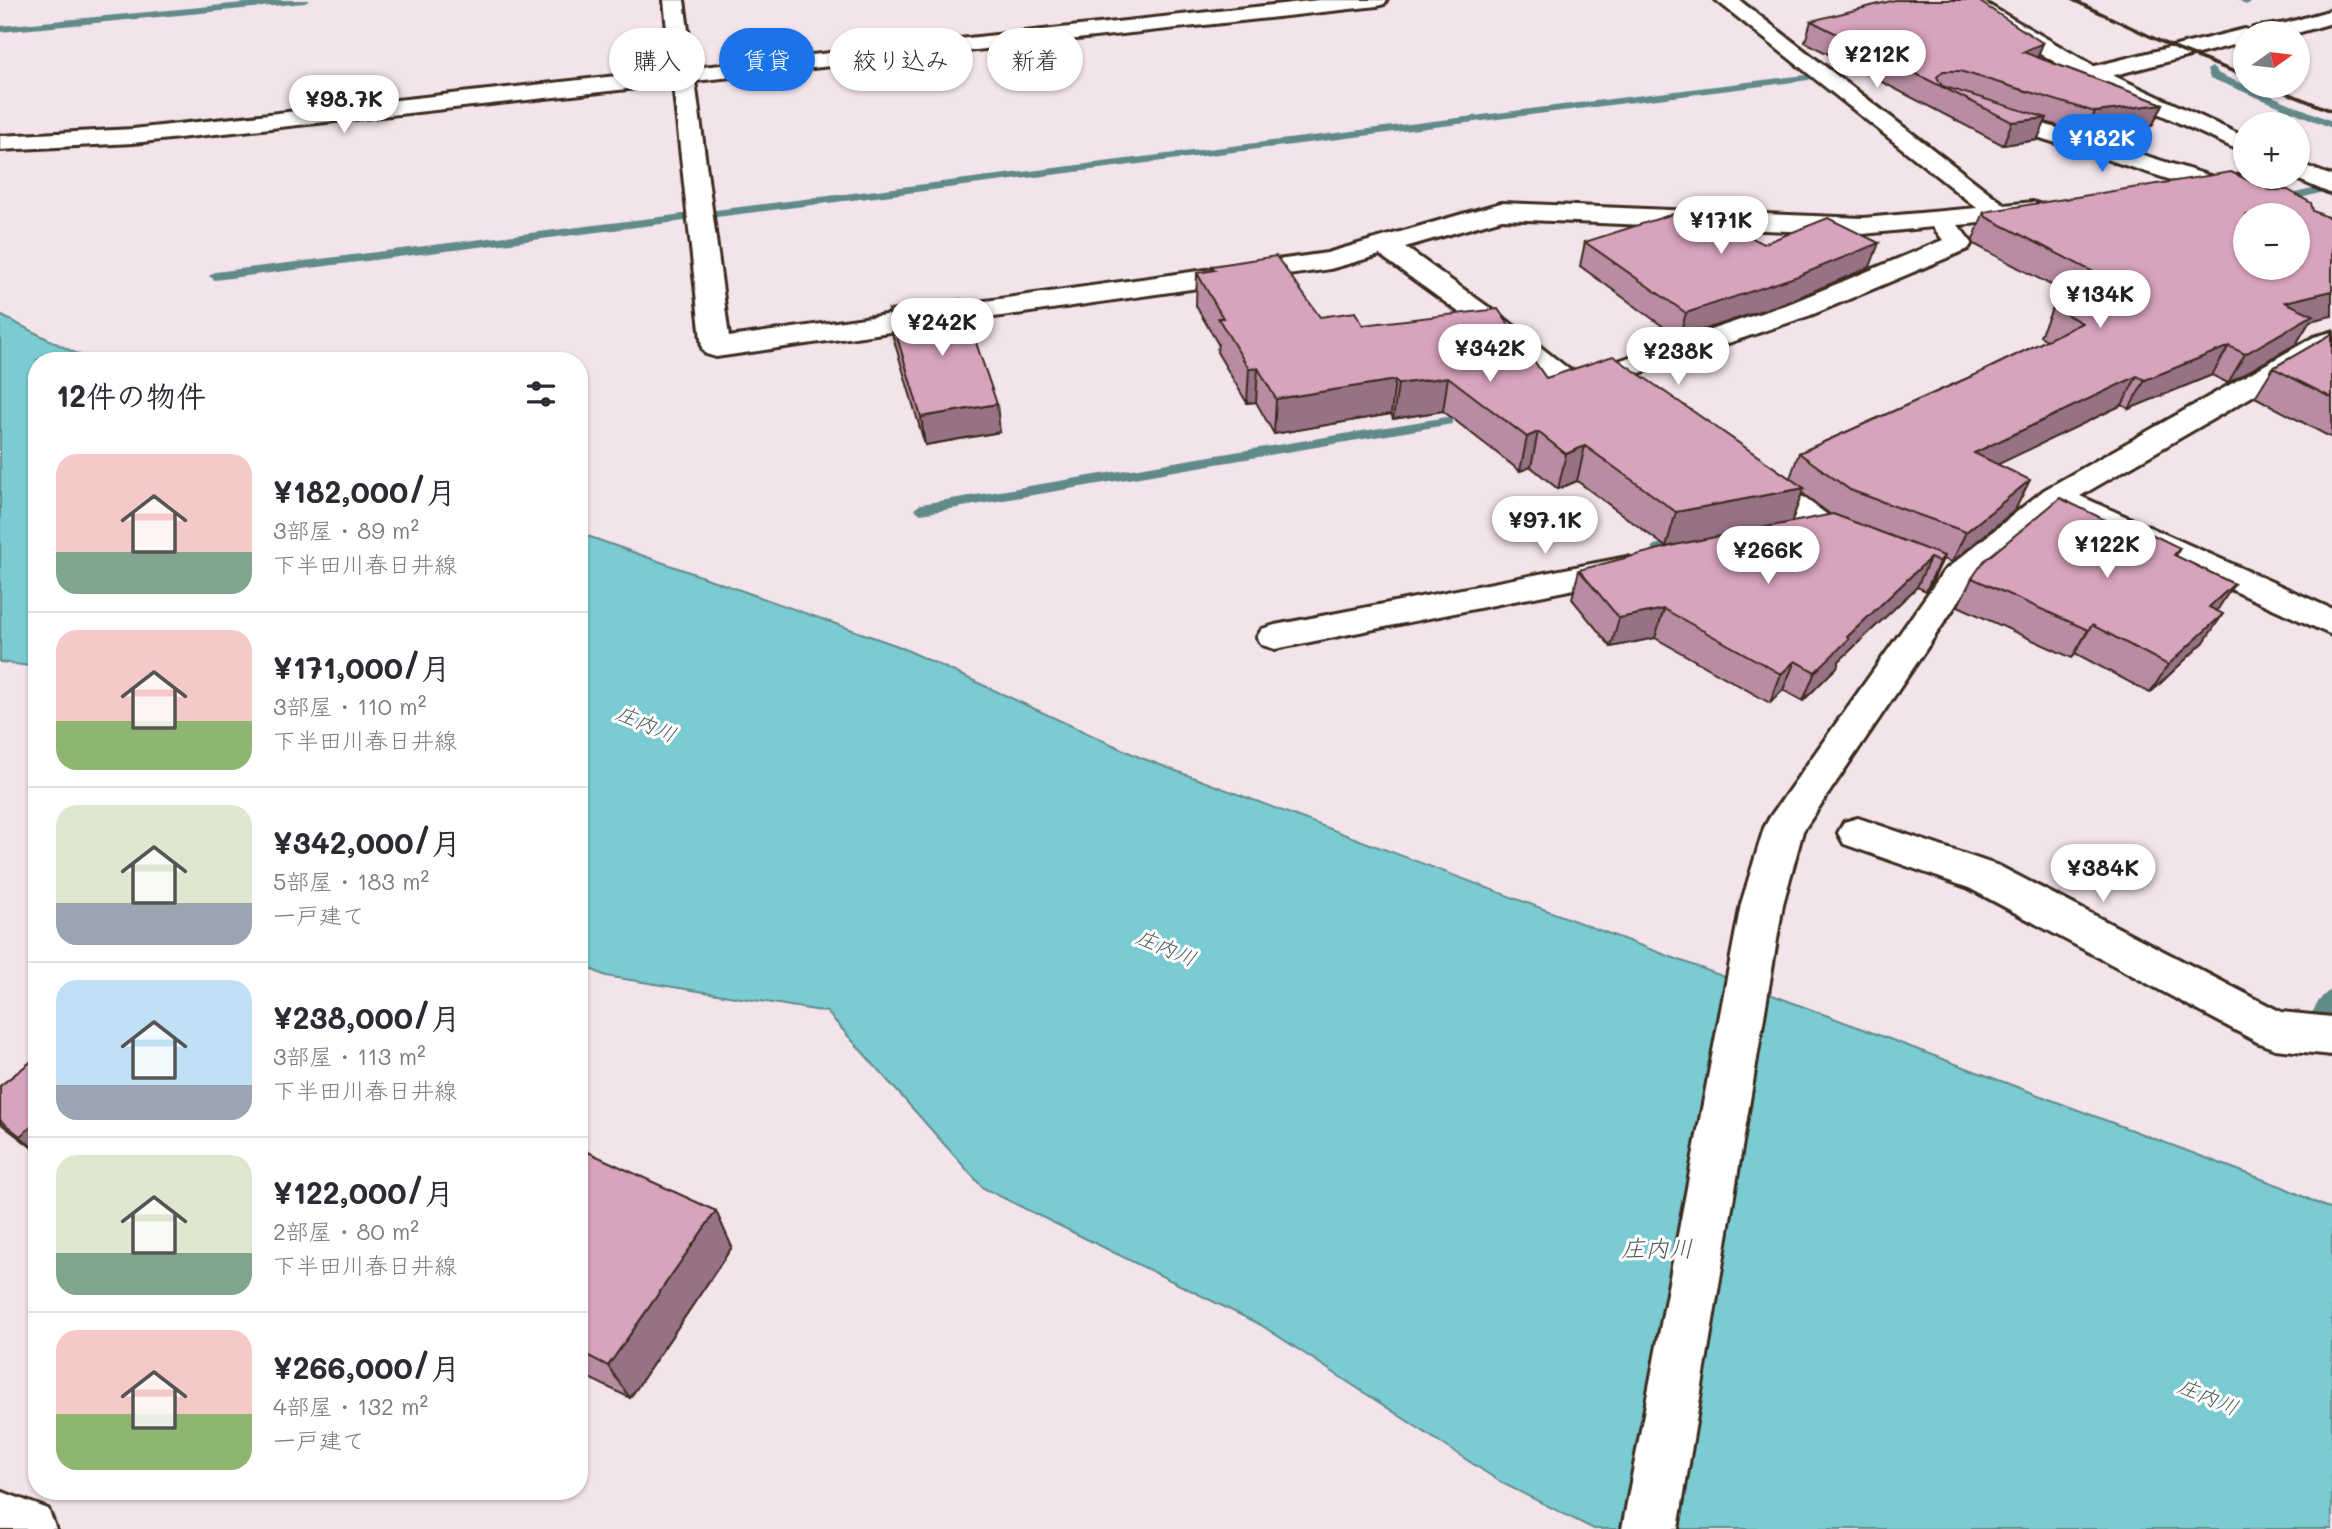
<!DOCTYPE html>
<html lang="ja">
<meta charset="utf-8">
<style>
body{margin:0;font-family:Mali,"Klee One",sans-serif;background:#f2f2f3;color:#2b2b33;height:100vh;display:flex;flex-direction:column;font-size:26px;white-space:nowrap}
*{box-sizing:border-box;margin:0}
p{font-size:23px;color:#7c7c81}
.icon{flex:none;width:38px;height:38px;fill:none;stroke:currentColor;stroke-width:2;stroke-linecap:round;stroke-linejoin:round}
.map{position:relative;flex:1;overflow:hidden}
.side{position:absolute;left:28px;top:352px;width:560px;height:1148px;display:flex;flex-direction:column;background:#fff;border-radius:28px;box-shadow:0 2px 5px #0004}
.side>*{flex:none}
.hud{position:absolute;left:609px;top:28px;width:665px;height:63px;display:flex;gap:14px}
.needle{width:46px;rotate:76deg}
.controls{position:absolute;left:2233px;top:21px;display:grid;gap:14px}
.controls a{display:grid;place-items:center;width:77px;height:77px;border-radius:50%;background:#fff;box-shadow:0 2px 5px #0004;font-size:35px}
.price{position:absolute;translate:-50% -60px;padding:0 16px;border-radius:24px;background:#fff;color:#222;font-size:23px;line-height:46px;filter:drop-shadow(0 2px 4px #0008)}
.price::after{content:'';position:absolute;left:50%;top:42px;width:21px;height:16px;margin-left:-10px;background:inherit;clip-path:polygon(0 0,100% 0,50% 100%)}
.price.on{background:#1a73e8;color:#fff}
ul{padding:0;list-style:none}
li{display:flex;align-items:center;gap:21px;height:175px;padding:0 28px}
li+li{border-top:2px solid #e1e1e2}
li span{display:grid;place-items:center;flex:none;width:196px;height:140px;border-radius:21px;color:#555}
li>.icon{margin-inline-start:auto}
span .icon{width:84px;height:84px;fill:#fffc;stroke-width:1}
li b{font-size:30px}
h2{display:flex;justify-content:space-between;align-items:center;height:84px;padding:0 28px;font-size:30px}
.tag{padding:0 24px;border-radius:32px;background:#fff;box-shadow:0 2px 5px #0004;font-size:24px;line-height:63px}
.tag.on{background:#1a73e8;color:#fff}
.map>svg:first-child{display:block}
.water{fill:#7acbd2;stroke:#618b8a;stroke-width:2}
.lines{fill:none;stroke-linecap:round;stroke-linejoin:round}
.stream{fill:#618b8a;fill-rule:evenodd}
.minor-casing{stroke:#3b2a1e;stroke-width:6}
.major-casing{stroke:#3b2a1e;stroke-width:6}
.minor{fill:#fff;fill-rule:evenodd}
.major{fill:#fff;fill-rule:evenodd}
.rail{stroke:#3b2a1e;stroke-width:3.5}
.wall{fill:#b98ca3;stroke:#3b2a1e;stroke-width:2;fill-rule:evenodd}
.shaded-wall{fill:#967284;stroke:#3b2a1e;stroke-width:2}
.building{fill:#d7a3bd;stroke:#3b2a1e;stroke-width:2;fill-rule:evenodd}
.labels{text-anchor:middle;stroke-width:6;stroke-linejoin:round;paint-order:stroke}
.water-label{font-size:21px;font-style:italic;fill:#4e5a54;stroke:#fff}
.near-water-label{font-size:24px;font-style:italic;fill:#4e5a54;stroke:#fff}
</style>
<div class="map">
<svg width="2332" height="1529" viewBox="0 0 2332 1529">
<rect width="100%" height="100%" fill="#f3e3eb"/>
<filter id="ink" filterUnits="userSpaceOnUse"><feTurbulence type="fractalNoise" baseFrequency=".0143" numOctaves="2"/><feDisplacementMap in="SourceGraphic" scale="14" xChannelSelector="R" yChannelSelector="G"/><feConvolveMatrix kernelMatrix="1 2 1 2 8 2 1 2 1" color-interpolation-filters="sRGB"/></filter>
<g filter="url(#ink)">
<!-- water -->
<path class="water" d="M 0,315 L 89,360 L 37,360 L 37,667 L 0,662 Z
M 579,533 L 898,646 L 1139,757 L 2283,1187 L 2332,1210 L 2332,1529 L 1594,1529 L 1502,1483 L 1261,1325 L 983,1188 L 827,1012 L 606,976 L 579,964 Z"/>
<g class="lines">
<!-- stream -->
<path class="stream" d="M 275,0 L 310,0 L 305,3 L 0,32 L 0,26 Z
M 2239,0 L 2249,0 L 2251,2 L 2246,5 Z
M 2212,67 L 2219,74 L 2332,121 L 2332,128 L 2210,78 L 2207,70 Z
M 1805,75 L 1810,78 L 1809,80 L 215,280 L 209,276 L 215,272 Z
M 2316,188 L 2322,191 L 2320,193 L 2285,202 L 2286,208 L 2297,215 L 2282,215 L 2274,210 L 2275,198 Z
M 1447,417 L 1452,418 L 1452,424 L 921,514 L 914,509 L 921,504 Z
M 1687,538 L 1695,543 L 1692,546 L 1659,553 L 1651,548 L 1654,545 Z
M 2332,990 L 2332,1016 L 2324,1029 L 2317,1032 L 2310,1029 L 2307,1023 C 2313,1012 2320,994 2332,990 Z"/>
<!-- minor casing -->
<g class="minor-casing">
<path id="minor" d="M 664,0 L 684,0 L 693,68 L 1319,0 L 1387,0 L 1384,4 L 1377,6 L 695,81 L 729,337 L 1327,253 L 1501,203 L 1863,218 L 1977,208 L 1716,0 L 1739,0 L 2005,205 L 2033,202 L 2042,205 L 2046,210 L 2042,215 L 2033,218 L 1958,225 L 1972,243 L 1968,249 L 1811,315 L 1625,378 L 1565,390 L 1555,387 L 1489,334 L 1380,255 L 1330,269 L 716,357 L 706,354 L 702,348 L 673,84 L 133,143 L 0,150 L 0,136 L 133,129 L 671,70 ZM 1502,219 L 1863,234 L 1933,227 L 1943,240 L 1791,303 L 1606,365 L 1571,371 L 1509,322 L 1405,247 Z
M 2332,10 L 2332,23 L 2297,33 L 2245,33 L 2245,42 L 2091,81 L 2083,79 L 2080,74 L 2083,69 L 2245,29 L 2251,31 L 2253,28 L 2286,23 Z
M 1992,108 L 2217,178 L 2245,175 L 2297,177 L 2294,182 L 2244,190 L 2284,210 L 2288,215 L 2255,215 L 2213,194 L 2192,193 L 2190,186 L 1984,120 L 1980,115 L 1984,110 Z
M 2332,332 L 2332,350 L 2080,496 L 2332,609 L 2332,635 L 2058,511 L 1968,587 L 1803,831 L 1783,904 L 1678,1529 L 1622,1529 L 1741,904 L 1764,828 L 1770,817 L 1944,571 L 2044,490 L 2314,337 Z
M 1754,466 L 1765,469 L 1837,522 L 1871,535 L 1876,542 L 1871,549 C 1829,560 1774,507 1743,483 L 1738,476 L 1743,469 Z
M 1627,557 L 1639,560 L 1644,568 L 1639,576 L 1275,649 L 1262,645 L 1257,637 L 1262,629 L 1275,625 Z
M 1858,818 L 1999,866 L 2281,1012 L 2332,1017 L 2332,1055 L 2275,1049 L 2259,1043 L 1969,888 L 1844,844 L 1838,833 L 1844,822 Z"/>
</g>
<!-- major casing -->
<g class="major-casing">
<path id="major" d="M 1955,0 L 1980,0 L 2099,69 L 2245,137 L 2245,153 L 2083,79 L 1958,4 Z
M 2298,163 L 2332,176 L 2332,194 L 2292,177 L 2298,177 Z
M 0,1491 L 48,1509 L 56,1529 L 0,1529 Z"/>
</g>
<!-- minor -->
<use href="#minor" class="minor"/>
<!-- major -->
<use href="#major" class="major"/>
<!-- rail -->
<path class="rail" d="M 2073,0 L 2181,51 L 2245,76
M 2269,86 L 2332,111"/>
</g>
<!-- wall -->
<path class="wall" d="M 1811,21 L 2043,43 L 2037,57 L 2163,104 L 2152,126 L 2085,134 L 2045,122 L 2037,140 L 2003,145 L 1805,42 Z
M 1984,212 L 2310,321 L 2296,344 L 2228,383 L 2212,375 L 2129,409 L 2122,405 L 1998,464 L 2015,510 L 1952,562 L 1943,559 L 1931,584 L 1926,591 L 1917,587 L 1839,661 L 1837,667 L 1803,701 L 1783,690 L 1770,703 L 1655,638 L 1611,647 L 1572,599 L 1579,570 L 1777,525 L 1666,547 L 1577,481 L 1558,489 L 1531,467 L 1520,471 L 1443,411 L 1393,419 L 1391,414 L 1274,434 L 1256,402 L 1247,403 L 1217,352 L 1218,344 L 1196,306 L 1197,273 L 1212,270 L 1212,266 L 1320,317 L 1363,325 L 1546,378 L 1790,478 L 1799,453 L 1979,373 L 2047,340 L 2040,336 L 2053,307 L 2075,298 L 1974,244 L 1973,240 ZM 1802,493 L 1831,515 L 1791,523 Z
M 1585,242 L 1763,244 L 1870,267 L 1790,301 L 1679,338 L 1580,266 Z
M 889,310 L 1000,432 L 925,445 L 893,337 Z
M 2332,334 L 2332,438 L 2255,397 L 2273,368 Z
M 2132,533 L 2180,548 L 2176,556 L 2234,584 L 2216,611 L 2204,642 L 2150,693 L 2075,653 L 2072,658 L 1958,606 L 1972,578 Z
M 37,1057 L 37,1149 L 35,1150 L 0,1123 L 0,1086 Z
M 579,1148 L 732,1247 L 630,1398 L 579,1373 Z"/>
<!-- shaded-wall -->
<path class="shaded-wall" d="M 2043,43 L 2035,64 L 2023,52 Z
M 2163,104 L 2152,126 L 2085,134 L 2095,112 Z
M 2047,118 L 2037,140 L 2003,145 L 2012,122 Z
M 1879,243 L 1870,267 L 1790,301 L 1679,338 L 1686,313 Z
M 2332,291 L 2332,316 L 2310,321 L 2296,344 L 2228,383 L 2245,354 L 2285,302 Z
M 2229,346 L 2212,375 L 2129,409 L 2145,380 Z
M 1258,368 L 1256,402 L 1247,403 L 1249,369 Z
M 2137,376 L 2122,405 L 1961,482 L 1974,453 Z
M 1448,377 L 1443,411 L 1393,419 L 1398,384 Z
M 1395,380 L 1391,414 L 1274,434 L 1276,399 Z
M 997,404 L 1000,432 L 925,445 L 921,417 Z
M 1538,432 L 1531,467 L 1520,471 L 1527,437 Z
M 1585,446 L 1577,481 L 1558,489 L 1566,454 Z
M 2030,480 L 2015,510 L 1952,562 L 1966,532 Z
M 1804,488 L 1791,523 L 1666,547 L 1676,512 Z
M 1944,556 L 1931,584 L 1926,591 L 1939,562 Z
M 1930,558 L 1917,587 L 1839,661 L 1837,667 L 1803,701 L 1815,672 L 1847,637 Z
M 2234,584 L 2216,612 L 2209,607 Z
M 1664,609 L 1655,638 L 1611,647 L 1619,618 Z
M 2223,614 L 2204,642 L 2150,693 L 2168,665 Z
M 2092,625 L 2075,653 L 2072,658 L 2088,630 Z
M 1795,661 L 1783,690 L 1770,703 L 1781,674 Z
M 37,1122 L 37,1149 L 35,1150 L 20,1136 Z
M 716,1211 L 732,1247 L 630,1398 L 608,1366 Z"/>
<!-- building -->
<path class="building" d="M 1895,0 L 1977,0 L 2043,43 L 2023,52 L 2163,104 L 2095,112 L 1960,71 L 1943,71 L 1937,77 L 1942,86 L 2047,118 L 2012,122 L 1811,21 Z
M 2231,172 L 2269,190 L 2288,190 L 2311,203 L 2313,211 L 2332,219 L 2332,291 L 2285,302 L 2313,315 L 2245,354 L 2229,346 L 2145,380 L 2137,376 L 1974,453 L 2030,480 L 1966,532 L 1850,490 L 1799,453 L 1979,373 L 2082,323 L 2053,307 L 2115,283 L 1986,217 L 1984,212 ZM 2245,215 L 2298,215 L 2298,268 L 2245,268 Z
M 1698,206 L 1763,244 L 1828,218 L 1879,243 L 1798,276 L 1686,313 L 1585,242 Z
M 1276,256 L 1320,317 L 1355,312 L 1363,325 L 1498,309 L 1546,378 L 1613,356 L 1804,488 L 1676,512 L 1585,446 L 1566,454 L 1538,432 L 1527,437 L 1448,377 L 1398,384 L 1395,380 L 1276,399 L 1258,368 L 1249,369 L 1218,318 L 1223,318 L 1197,273 L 1215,270 L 1212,266 Z
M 961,299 L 997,404 L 921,417 L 889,310 Z
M 2332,334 L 2332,398 L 2273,368 Z
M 2060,498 L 2132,533 L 2139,528 L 2180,548 L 2174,555 L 2234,584 L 2209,607 L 2223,614 L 2168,665 L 2092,625 L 2088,630 L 1972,578 L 1984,561 Z
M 1833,514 L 1944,556 L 1939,562 L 1930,558 L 1847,637 L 1849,639 L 1815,672 L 1795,661 L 1781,674 L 1664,609 L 1619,618 L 1579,570 L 1675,545 Z
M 37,1057 L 37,1122 L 20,1136 L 0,1120 L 0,1086 Z
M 579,1148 L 716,1211 L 608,1366 L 579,1351 Z"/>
</g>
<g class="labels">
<!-- water labels -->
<g class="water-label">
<text transform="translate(646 724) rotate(23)" y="7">庄内川</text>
<text transform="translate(1166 948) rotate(23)" y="7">庄内川</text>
<text transform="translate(2208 1397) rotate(23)" y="7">庄内川</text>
</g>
<!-- near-water labels -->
<g class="near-water-label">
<text x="1657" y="1257">庄内川</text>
</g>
</g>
</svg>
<div class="controls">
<a><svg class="needle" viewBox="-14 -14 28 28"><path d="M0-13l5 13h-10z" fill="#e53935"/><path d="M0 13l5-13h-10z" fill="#7c7c81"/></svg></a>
<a>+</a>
<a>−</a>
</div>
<b class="price" style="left:1877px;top:90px">¥212K</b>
<b class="price" style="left:344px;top:135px">¥98.7K</b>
<b class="price on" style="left:2102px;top:174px">¥182K</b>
<b class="price" style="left:1721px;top:256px">¥171K</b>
<b class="price" style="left:2100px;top:330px">¥134K</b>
<b class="price" style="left:942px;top:358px">¥242K</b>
<b class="price" style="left:1490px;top:384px">¥342K</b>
<b class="price" style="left:1678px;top:387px">¥238K</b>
<b class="price" style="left:1545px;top:556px">¥97.1K</b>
<b class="price" style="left:2107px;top:580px">¥122K</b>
<b class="price" style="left:1768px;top:586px">¥266K</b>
<b class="price" style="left:2103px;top:904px">¥384K</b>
<div class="hud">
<a class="tag">購入</a>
<a class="tag on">賃貸</a>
<a class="tag">絞り込み</a>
<a class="tag">新着</a>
</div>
<section class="side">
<h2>12件の物件<svg class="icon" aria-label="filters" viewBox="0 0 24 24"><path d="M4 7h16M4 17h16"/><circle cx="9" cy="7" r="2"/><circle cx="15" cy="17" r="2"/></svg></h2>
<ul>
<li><span style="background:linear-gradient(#f6c9c9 70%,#7fa58c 0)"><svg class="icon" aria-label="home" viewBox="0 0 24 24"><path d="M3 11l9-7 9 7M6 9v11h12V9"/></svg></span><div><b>¥182,000/月</b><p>3部屋 · 89 m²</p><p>下半田川春日井線</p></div></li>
<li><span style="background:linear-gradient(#f6c9c9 65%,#8fb573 0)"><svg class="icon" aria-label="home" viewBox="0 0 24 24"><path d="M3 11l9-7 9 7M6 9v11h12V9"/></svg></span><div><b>¥171,000/月</b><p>3部屋 · 110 m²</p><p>下半田川春日井線</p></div></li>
<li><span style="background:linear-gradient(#dfe7d0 70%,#9aa5b1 0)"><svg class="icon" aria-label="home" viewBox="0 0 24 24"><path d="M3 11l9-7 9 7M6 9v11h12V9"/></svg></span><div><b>¥342,000/月</b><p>5部屋 · 183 m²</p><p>一戸建て</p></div></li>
<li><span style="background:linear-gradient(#bfe0f5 75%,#9aa5b1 0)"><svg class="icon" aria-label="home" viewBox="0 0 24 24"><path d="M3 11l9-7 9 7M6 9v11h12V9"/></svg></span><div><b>¥238,000/月</b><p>3部屋 · 113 m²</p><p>下半田川春日井線</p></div></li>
<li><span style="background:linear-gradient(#dfe7d0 70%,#7fa58c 0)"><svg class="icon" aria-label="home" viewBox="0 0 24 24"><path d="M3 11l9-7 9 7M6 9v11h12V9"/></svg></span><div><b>¥122,000/月</b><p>2部屋 · 80 m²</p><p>下半田川春日井線</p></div></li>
<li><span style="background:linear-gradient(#f6c9c9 60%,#8fb573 0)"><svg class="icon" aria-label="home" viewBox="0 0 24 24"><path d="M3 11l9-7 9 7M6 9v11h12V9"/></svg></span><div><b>¥266,000/月</b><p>4部屋 · 132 m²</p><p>一戸建て</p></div></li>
</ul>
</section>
</div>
